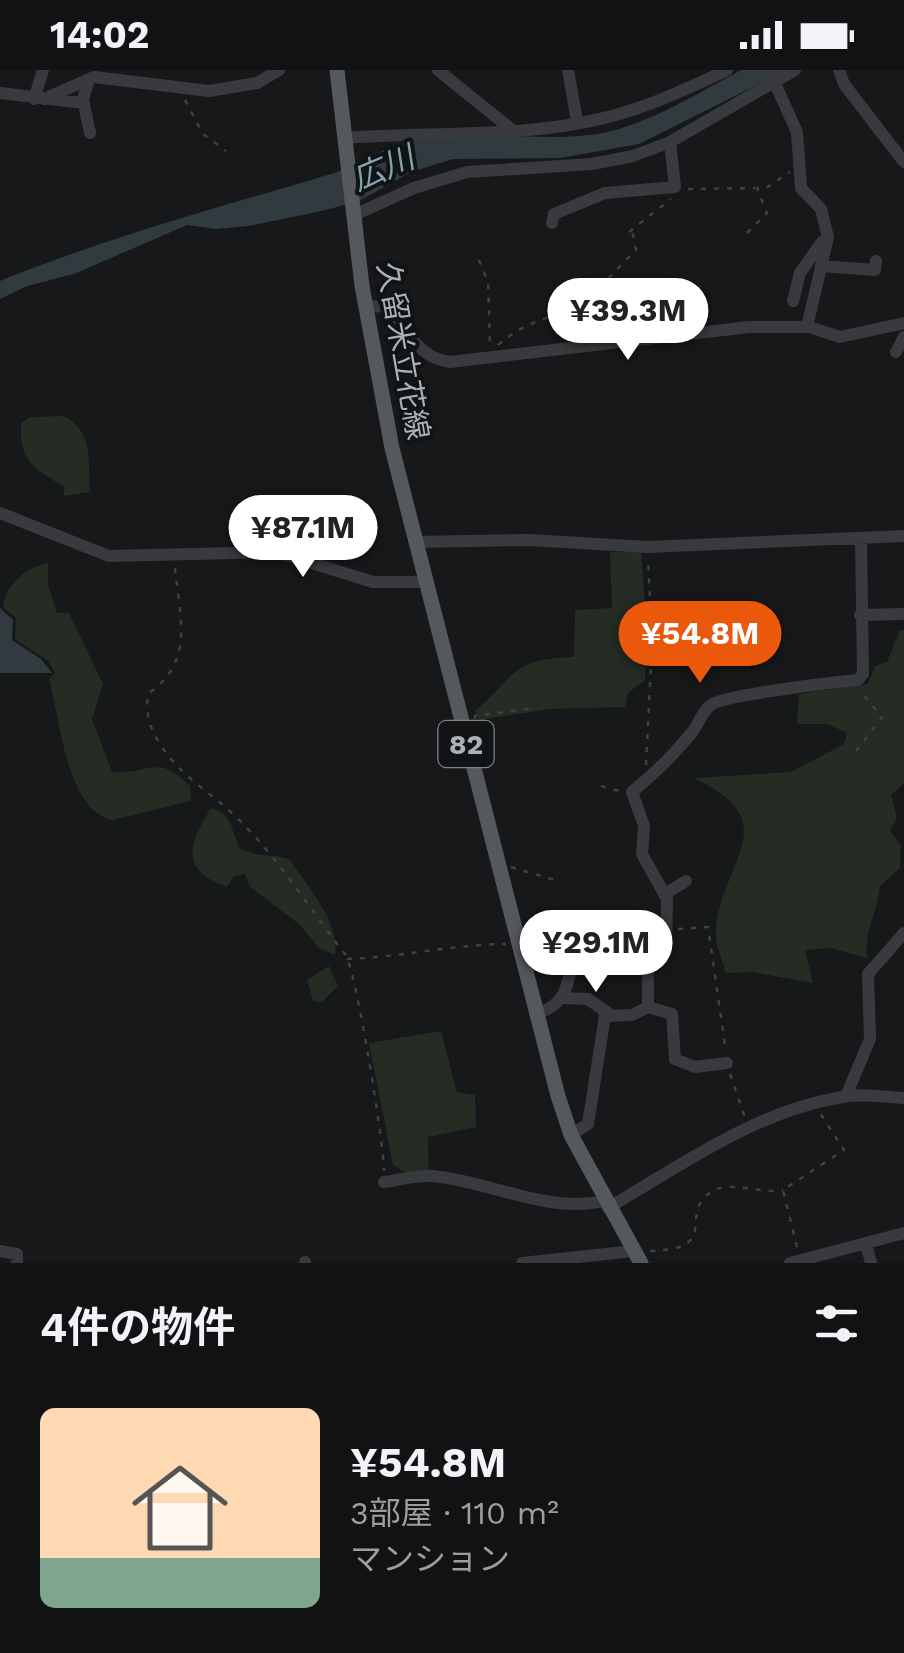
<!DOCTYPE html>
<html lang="ja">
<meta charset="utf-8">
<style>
body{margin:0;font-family:"Work Sans","Noto Sans JP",sans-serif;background:#1a1b1c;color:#f1f3f6;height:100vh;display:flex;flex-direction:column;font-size:38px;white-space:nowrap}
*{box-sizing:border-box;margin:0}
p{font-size:32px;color:#9c9ea0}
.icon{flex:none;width:55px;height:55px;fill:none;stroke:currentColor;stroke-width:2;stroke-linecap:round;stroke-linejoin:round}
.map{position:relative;height:1193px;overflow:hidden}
.panel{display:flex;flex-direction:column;background:#111213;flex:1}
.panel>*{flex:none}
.price{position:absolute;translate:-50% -85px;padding:0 22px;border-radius:35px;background:#fff;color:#222;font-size:32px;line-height:65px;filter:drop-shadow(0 2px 5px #0008)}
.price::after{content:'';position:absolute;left:50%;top:60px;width:30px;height:22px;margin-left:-15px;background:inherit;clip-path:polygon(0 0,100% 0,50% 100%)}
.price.current{background:#ea580c;color:#fff}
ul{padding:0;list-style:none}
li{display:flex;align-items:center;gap:30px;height:250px;padding:0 40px}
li+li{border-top:2px solid #303233}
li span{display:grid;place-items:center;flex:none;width:280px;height:200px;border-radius:15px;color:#555}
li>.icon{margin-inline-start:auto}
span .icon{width:120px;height:120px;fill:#fffc;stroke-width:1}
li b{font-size:42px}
h2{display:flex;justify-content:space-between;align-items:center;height:120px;padding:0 40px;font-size:42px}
.status{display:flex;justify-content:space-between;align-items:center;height:70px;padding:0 50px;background:#111213;direction:ltr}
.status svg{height:28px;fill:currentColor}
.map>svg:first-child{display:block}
.green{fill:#242c24}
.water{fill:#303a3f}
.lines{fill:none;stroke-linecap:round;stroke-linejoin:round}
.path{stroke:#3f4145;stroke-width:2.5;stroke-dasharray:5 8;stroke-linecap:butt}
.minor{stroke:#393a3e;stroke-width:12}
.major{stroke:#55585d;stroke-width:15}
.labels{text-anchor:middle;stroke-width:8;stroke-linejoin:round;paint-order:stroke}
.shield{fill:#121314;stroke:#7c8287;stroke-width:2.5}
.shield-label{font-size:28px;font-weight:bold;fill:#aab1b8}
.street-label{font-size:30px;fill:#aab1b8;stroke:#121314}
.water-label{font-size:32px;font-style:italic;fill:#83a3b1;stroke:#121314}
</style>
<div class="status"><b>14:02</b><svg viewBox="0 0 49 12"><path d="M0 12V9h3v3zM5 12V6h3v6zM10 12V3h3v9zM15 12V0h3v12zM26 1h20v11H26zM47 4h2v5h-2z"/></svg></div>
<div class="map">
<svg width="904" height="1193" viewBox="0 0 904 1193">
<rect width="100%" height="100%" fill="#171819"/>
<!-- green -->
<path class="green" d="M 63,346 C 94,360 88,391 90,422 L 64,426 L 64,417 C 34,398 19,392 21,353 L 30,347 Z
M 610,482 L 641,482 L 647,559 L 645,610 L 628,623 L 625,637 L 550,639 L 479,650 L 475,641 C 518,605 509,589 574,587 L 575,540 L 612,538 Z
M 48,493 L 48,515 L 57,543 L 69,543 L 103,614 L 92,649 L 112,702 C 148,705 158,682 190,716 L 191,731 L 112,750 C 66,740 60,648 49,609 L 55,603 L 48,591 L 15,569 L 16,548 L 3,537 C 6,514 25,498 48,493 Z
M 900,560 L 904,560 L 904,713 L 891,725 L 897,748 L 890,760 L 901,776 L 900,798 L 880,816 C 878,841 864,861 867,888 L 831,878 L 805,880 L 813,913 L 753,902 L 726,903 C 722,889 714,872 716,858 C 722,791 788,751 693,708 L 791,702 L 844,674 L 847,663 L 828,654 L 797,654 L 799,624 L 868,614 L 875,596 L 887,592 Z
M 211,738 C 234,745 230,759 240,778 C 257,789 272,782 290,790 C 307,816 340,852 335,885 L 319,878 L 299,854 L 250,817 L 245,804 L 234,806 L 227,817 C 177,799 190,772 211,738 Z
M 329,896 L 338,916 L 322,932 L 313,931 L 307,910 Z
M 441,961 L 457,1022 L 475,1025 L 476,1057 L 428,1067 L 429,1101 L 406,1103 L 393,1095 L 369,973 Z"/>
<!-- water -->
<path class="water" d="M 741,0 L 787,0 L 639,74 L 560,88 L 453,89 L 411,102 L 359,131 L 326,140 L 249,156 L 216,159 L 187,155 L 74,204 L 27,216 L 0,229 L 0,211 C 111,166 217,138 331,104 C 358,96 380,79 407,72 C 467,57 529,72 589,65 C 640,60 696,24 741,0 Z
M 0,538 L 13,550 L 12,570 L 41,589 L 52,603 L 0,603 Z"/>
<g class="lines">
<!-- path -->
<path class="path" d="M 185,30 L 203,64 L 226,81
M 688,119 L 755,118
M 629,162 L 671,129
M 747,163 L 767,143 L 757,118 L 766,118 L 790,102
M 479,190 L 488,212 L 490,277
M 498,275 C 528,249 545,252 576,235 C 599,222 617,198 636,180 L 632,160
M 175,498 C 180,549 195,591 148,624 C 145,644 150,658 160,674 C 181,708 216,725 242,753 C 282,793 311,841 345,884 C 356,898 384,1075 384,1101
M 475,649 L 475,646 L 534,638
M 856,681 L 882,647 L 860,621
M 646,695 L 652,574 L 648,488
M 601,716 L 619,721
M 511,797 L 558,811
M 678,859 L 708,857 L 726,982
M 347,889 C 401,887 449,875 506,874
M 730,1004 L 745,1048
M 797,1177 L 783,1120 L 844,1080 L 820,1043
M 650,1181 C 723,1179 677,1145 711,1122 C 730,1109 761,1125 783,1120"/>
<!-- minor -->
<path class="minor" d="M 438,0 L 511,59
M 568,0 L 577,51
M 769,0 L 797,62 L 801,118 L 821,139 L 828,167 L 807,257
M 839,0 L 844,14 L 904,92
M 89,9 L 83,30 L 90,63
M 0,23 L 84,33
M 34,29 L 43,0
M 44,29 L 94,7 L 209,21 L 257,13 L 279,0
M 344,68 C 439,61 545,70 635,39 C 666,29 697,14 727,0
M 354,145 L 414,118 L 467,102 L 592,94 L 633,86 L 670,72 L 795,0
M 552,153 L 554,144 L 605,123 L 675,117 L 670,72
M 821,196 L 875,200 L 876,191
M 793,231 L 800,203 L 822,172
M 366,237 L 385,236 C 410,255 411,286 450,292 L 749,257 L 809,257 L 840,267 L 904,253
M 896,282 L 904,267
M 0,443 L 109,486 L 276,482 L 373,512 L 424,512
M 415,472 L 529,470 L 648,477 L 904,466
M 860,545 L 904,544
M 665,824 L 686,811
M 564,928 L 588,929 L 608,943
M 648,937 L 672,944 L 675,989 L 695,997 L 727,993
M 535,944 C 567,935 568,915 573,885
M 846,1026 L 870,969 L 868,904 L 904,863
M 571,1065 L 588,1054 L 605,946 L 632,945 L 648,937 L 648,895 L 666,881 L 667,829 L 642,784 L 644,756 L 632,722 C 655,703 675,684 693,661 C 699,653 703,640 711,635 C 723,625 837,612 858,610 L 863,604 L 861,468
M 384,1112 C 400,1110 416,1105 432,1106 C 490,1111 546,1144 605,1131
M 608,1138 C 681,1095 758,1040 843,1027 C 862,1023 884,1027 904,1028
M 866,1173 L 871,1193
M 0,1181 L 17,1184 L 17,1193
M 305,1193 L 305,1192
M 522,1193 L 634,1181
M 790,1193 L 904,1163"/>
<!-- major -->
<path class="major" d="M 337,0 L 362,216 L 392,378 L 558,1026 L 571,1065 L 641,1193"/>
</g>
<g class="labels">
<!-- shield labels -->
<rect class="shield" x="438.5" y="651" width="55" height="46" rx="8"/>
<g class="shield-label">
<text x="466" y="684">82</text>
</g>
<!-- street labels -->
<g class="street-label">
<text transform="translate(403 281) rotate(80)" y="10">久留米立花線</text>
</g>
<!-- water labels -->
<g class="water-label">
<text transform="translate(383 98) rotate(-23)" y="11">広川</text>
</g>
</g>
</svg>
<b class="price" style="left:628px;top:293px">¥39.3M</b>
<b class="price" style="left:303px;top:510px">¥87.1M</b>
<b class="price current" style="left:700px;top:616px">¥54.8M</b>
<b class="price" style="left:596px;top:925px">¥29.1M</b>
</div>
<section class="panel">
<h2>4件の物件<svg class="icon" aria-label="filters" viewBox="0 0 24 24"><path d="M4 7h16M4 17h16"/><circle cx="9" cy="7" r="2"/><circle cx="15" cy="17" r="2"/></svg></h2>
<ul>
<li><span style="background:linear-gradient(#ffd9b3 75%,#7fa58c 0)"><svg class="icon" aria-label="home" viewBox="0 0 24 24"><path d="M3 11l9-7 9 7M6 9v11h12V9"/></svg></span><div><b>¥54.8M</b><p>3部屋 · 110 m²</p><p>マンション</p></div></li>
</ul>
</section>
